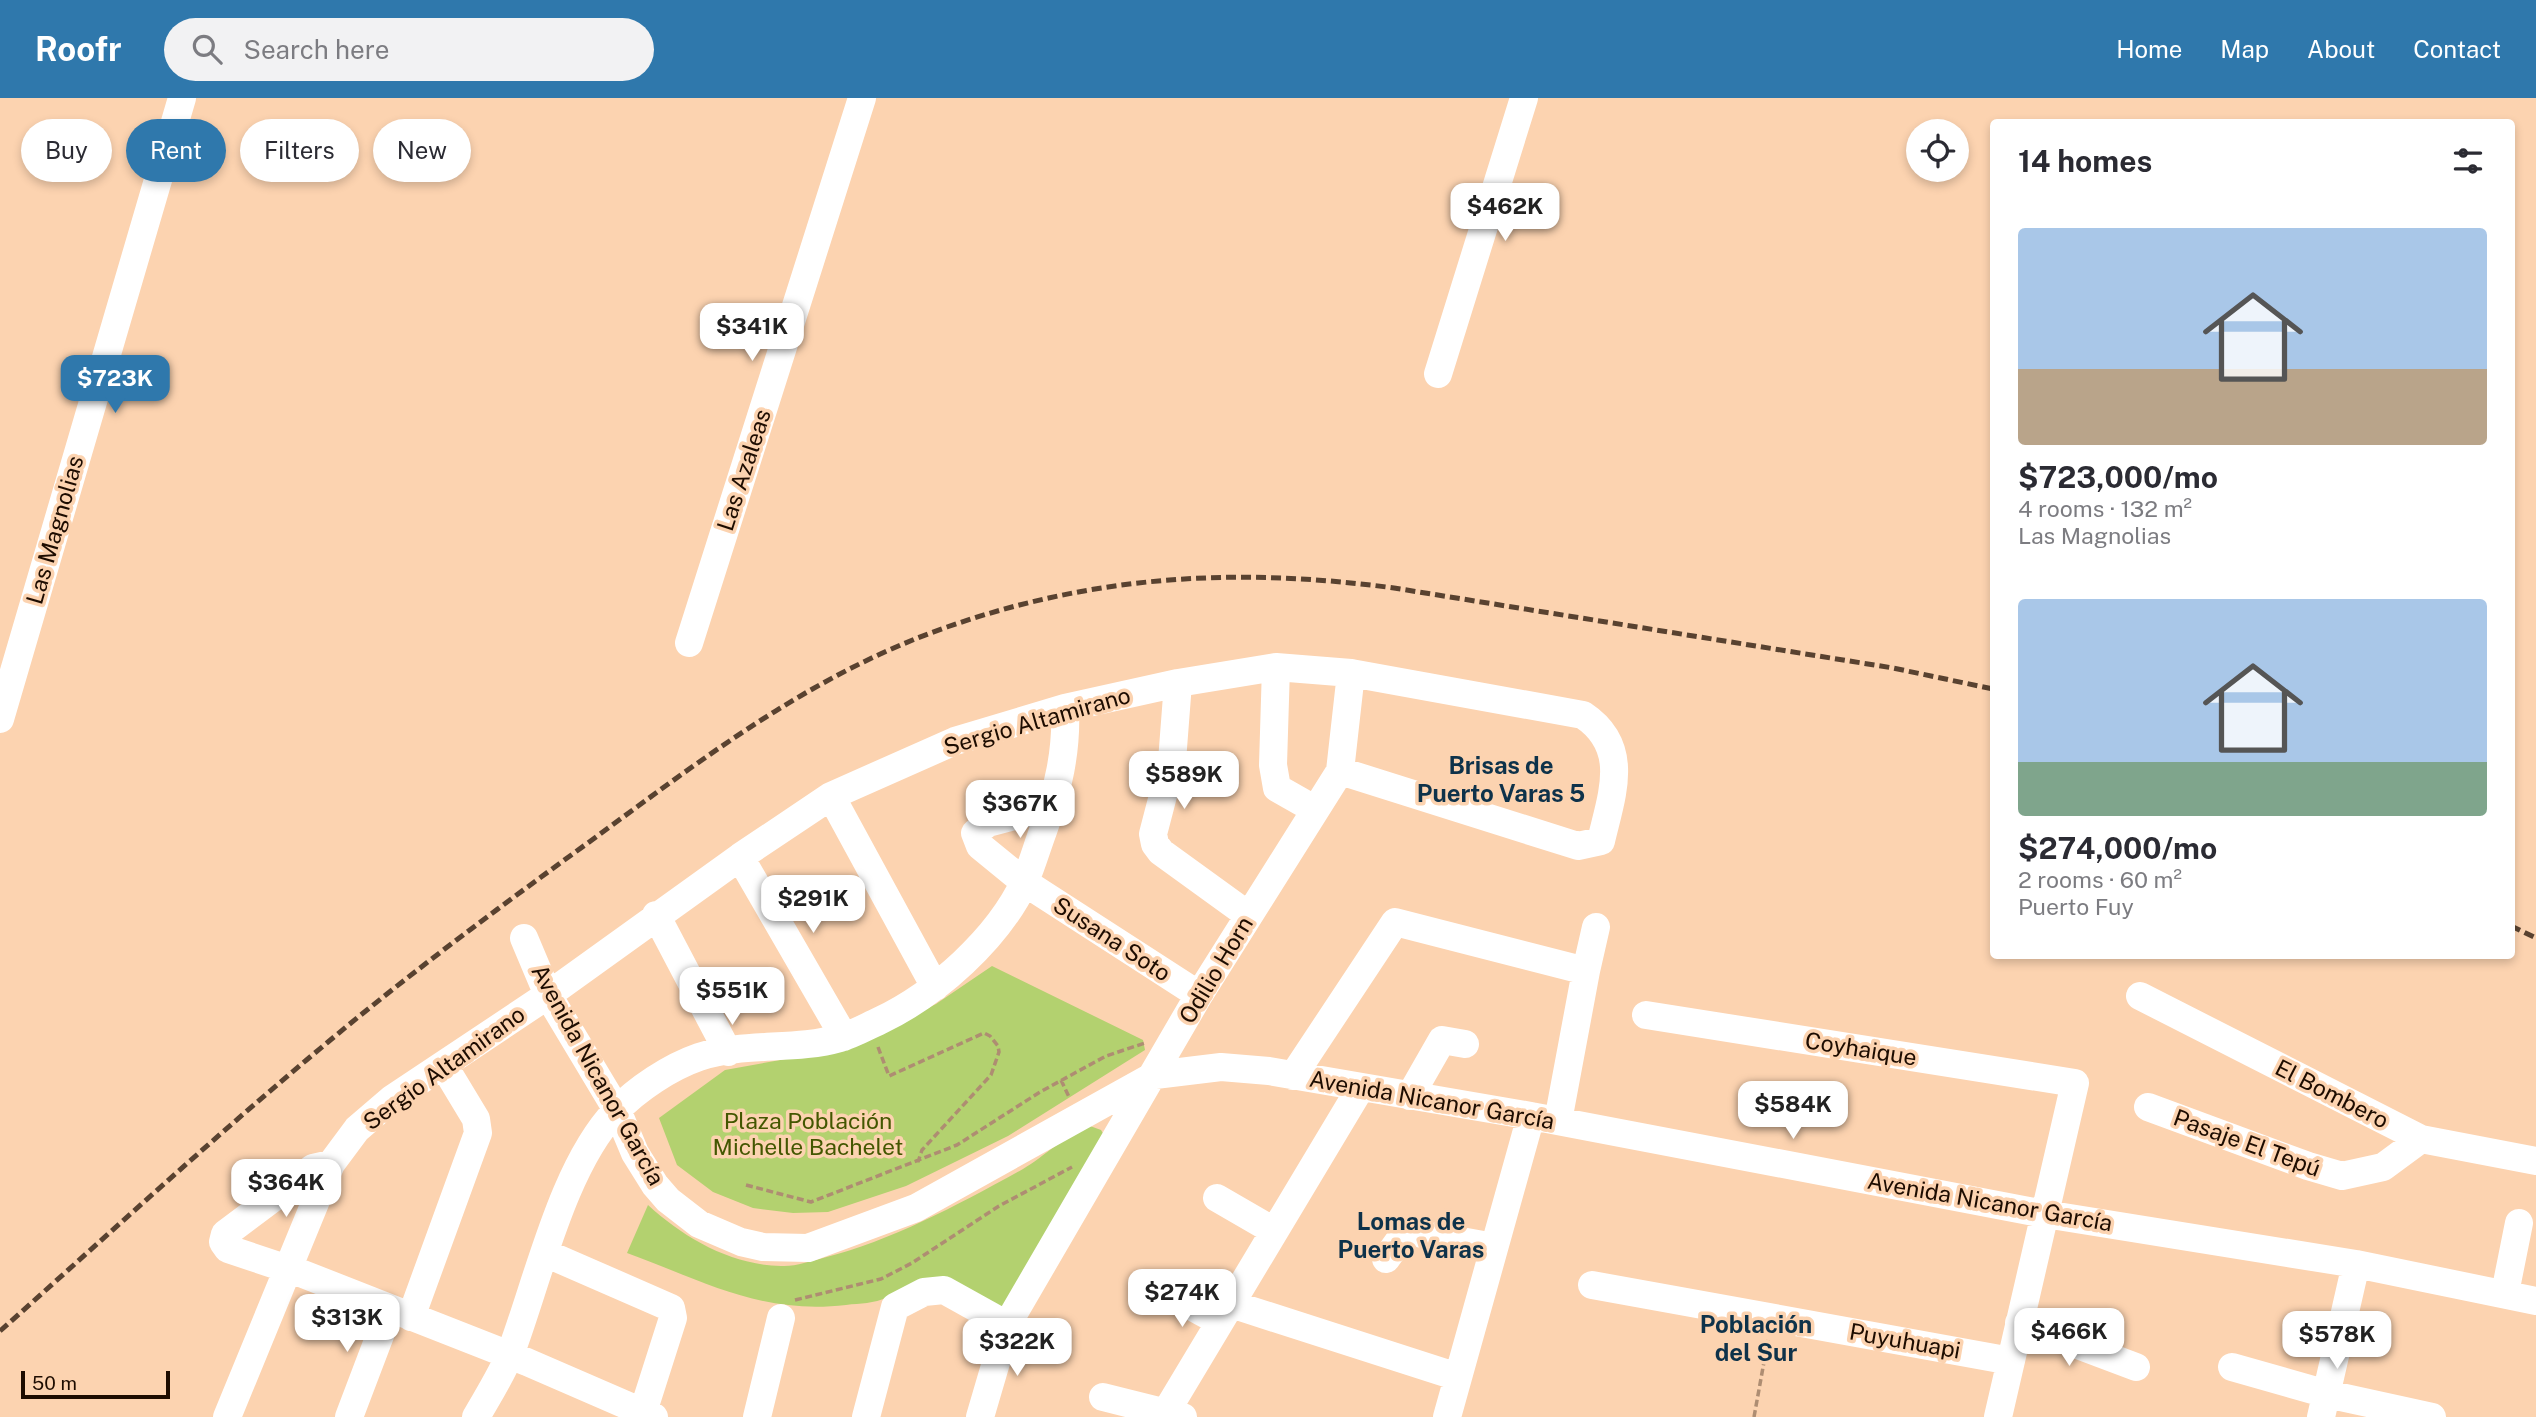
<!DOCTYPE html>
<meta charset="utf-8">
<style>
body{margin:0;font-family:"Public Sans",sans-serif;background:#f2f2f3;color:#2b2b33;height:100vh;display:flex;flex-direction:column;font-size:26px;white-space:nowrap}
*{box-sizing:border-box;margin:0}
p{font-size:23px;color:#7c7c81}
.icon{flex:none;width:38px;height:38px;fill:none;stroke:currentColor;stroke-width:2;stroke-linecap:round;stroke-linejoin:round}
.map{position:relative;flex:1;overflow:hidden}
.drawer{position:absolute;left:1990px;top:21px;width:525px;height:840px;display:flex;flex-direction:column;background:#fff;border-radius:7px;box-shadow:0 4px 10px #0003}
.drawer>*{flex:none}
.hud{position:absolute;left:21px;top:21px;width:665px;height:63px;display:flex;gap:14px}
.buttons{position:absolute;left:1906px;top:21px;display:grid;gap:14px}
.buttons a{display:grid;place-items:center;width:63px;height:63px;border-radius:50%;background:#fff;box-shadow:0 4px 10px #0003;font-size:35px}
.scale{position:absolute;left:21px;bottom:18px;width:149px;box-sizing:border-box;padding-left:7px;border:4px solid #1d0c00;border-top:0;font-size:19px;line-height:24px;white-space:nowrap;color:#1d0c00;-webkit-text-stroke:5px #fcd3b0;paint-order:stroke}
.price{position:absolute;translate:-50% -60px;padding:0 16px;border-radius:14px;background:#fff;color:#222;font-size:23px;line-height:46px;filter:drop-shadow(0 2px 4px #0008)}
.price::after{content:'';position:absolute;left:50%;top:42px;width:21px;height:16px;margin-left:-10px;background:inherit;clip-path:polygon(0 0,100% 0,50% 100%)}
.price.current{background:#2f78ac;color:#fff}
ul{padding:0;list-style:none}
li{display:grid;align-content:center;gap:14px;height:371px;padding:0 28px}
li span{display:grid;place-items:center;height:217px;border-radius:7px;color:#555}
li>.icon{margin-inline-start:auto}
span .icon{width:126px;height:126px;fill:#fffc;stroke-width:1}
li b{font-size:30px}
h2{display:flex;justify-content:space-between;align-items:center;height:84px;padding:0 28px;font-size:30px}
.chip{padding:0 24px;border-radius:32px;background:#fff;box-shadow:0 4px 10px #0003;font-size:24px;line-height:63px}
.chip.current{background:#2f78ac;color:#fff}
header{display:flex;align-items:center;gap:42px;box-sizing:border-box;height:98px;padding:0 35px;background:#2f78ac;color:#fff}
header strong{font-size:33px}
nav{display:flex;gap:38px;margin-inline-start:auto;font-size:24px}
.search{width:490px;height:63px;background:#f2f2f3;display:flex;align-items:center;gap:18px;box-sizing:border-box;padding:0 24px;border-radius:38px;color:#7c7c81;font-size:26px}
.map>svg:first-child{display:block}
.green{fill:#b3d16f}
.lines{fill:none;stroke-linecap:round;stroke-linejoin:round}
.path{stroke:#ae8d72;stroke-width:3.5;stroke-dasharray:7 3.5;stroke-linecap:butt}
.minor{stroke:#fff;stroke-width:28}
.rail{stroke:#594230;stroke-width:5;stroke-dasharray:10 5;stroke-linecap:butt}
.labels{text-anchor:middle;stroke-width:7;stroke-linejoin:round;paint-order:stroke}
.street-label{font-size:23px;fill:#1d0c00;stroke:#fcd3b0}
.park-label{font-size:23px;fill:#435700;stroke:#fcd3b0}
.neighbourhood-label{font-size:24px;font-weight:bold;fill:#0e324a;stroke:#fcd3b0}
</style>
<header>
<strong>Roofr</strong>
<div class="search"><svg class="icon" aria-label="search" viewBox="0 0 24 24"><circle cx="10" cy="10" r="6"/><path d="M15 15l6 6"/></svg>Search here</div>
<nav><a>Home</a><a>Map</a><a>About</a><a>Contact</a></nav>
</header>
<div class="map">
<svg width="2536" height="1319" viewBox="0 0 2536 1319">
<rect width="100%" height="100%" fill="#fcd3b0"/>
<!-- green -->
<path class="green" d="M 992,868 L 1143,942 L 1145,952 L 1008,1038 L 906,1088 L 828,1114 L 793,1115 L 753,1110 L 713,1094 L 677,1067 L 659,1020 L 725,972 L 847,950 L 936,906 Z
M 1090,1028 L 1101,1032 L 1104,1037 L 1003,1213 L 888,1199 C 873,1206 861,1205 846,1207 C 761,1217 704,1183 627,1155 L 648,1107 C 684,1140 731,1167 781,1168 C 795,1169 810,1163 823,1160 C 894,1142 959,1106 1023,1071 C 1044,1059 1067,1035 1090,1028 Z"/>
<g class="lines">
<!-- path -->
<path class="path" d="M 878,949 L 889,978 L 984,935 L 990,938 L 998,948 L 999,954 L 991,977 L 922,1052 L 918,1064
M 1061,982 L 1069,999
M 746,1087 L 811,1104 L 957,1047 L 1040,994 L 1106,958 L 1145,945
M 795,1202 L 881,1181 L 912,1165 L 999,1108 L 1072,1069
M 1754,1319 L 1768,1242"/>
<!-- minor -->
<path class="minor" d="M 1438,276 L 1524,0
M 689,545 L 862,0
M 1276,569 L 1273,667 L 1277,690 L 1314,711
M 1178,585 L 1172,663 L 1153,736 L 1155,746 L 1161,754 L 1248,817
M 0,621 L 182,0
M 1340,673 L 1351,575
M 831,698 L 935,889
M 1052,708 L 988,725 L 975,735 L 980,748 L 1024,784 L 1199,897
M 740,759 L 844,939
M 656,817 L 728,954
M 524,840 L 548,897 L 617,1012 L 635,1055 L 655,1087 L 668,1102 L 699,1126 L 741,1144 L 763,1149 L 808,1150 L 916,1110 L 1155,977 L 1221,969 L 1269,973 L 1531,1018 L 2045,1116 L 2356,1166 L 2536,1203
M 1586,873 L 1596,829
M 2140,898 L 2421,1041 L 2536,1063
M 1646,917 L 2075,985 L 1998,1319
M 1293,978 L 1395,824 L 1586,873 L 1558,1023
M 1410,998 L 1442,942 L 1465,946
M 2148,1009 L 2308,1068 L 2342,1078 L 2383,1069 L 2421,1041
M 331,1066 L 313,1070 L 225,1136 L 223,1144 L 228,1151 L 303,1176 L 527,1264 L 654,1319
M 1217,1100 L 1274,1133
M 545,1155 L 671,1210 L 673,1220 L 643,1314
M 1386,1161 L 1406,1133 L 1494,1149
M 1592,1187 L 2011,1263
M 1167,1195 L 1220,1224
M 2505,1195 L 2519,1125
M 1231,1206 L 1458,1279
M 411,1219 L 478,1035 L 476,1021 L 444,968
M 2019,1225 L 2136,1269
M 2232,1269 L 2327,1296 L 2432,1319
M 1103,1299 L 1183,1319
M 1166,1314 L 1361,989
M 227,1319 L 331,1066 L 357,1031 L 392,1001 L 548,897 L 740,759 L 831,698 L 955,643 L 1065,610 L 1178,585 L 1276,569 L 1351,575 L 1583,617 C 1631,649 1612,696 1601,743 L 1578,748 L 1340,673 L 1199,897 L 1007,1227 L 980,1319
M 349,1319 L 390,1211
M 476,1319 C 488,1298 502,1276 511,1254 C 538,1182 563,1068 616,1013 C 637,991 670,969 699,959 C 743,944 795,953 840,940 C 854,936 866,929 879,923 C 936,896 998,841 1025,783 C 1032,767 1037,749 1043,733 C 1058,692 1067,653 1065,610
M 757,1319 L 781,1220
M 866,1319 L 895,1209 L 924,1194 L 944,1192 L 1007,1227
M 1447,1319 L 1531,1018
M 2321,1319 L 2356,1166"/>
<!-- rail -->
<path class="rail" d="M 2511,828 L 2536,840
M 0,1233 C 109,1136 216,1037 328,944 C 414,872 505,805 596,739 C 709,656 813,576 947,529 C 1096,477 1238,469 1394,490 L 1893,570 L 1993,591"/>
</g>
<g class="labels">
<!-- street labels -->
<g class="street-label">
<text transform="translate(744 372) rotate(-72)" y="8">Las Azaleas</text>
<text transform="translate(55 432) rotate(-74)" y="8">Las Magnolias</text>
<text transform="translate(1037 623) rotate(-16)" y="8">Sergio Altamirano</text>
<text transform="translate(1112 841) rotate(33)" y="8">Susana Soto</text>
<text transform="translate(1216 872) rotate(-59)" y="8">Odilio Horn</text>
<text transform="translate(1861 951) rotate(9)" y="8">Coyhaique</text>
<text transform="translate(444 970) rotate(-36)" y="8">Sergio Altamirano</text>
<text transform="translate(598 977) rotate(61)" y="8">Avenida Nicanor García</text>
<text transform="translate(2332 996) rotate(27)" y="8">El Bombero</text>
<text transform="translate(1432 1002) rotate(10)" y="8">Avenida Nicanor García</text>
<text transform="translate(2247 1045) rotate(20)" y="8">Pasaje El Tepú</text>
<text transform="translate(1990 1104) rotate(10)" y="8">Avenida Nicanor García</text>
<text transform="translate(1905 1243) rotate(10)" y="8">Puyuhuapi</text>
</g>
<!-- park labels -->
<g class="park-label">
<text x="808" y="1031">Plaza Población<tspan x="808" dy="26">Michelle Bachelet</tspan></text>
</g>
<!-- neighbourhood labels -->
<g class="neighbourhood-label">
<text x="1501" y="676">Brisas de<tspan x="1501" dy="28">Puerto Varas 5</tspan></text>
<text x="1411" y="1132">Lomas de<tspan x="1411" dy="28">Puerto Varas</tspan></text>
<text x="1756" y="1235">Población<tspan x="1756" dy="28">del Sur</tspan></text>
</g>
</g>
</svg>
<div class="buttons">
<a><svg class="icon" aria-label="locate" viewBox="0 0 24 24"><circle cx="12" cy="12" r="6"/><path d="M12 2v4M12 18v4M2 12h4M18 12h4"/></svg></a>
</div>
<div class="scale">50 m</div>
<b class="price" style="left:1505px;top:145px">$462K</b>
<b class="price" style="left:752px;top:265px">$341K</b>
<b class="price current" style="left:115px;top:317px">$723K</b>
<b class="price" style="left:1184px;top:713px">$589K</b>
<b class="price" style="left:1020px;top:742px">$367K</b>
<b class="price" style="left:813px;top:837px">$291K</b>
<b class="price" style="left:732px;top:929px">$551K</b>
<b class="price" style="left:1793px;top:1043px">$584K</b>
<b class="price" style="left:286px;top:1121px">$364K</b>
<b class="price" style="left:1182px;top:1231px">$274K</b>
<b class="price" style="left:347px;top:1256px">$313K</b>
<b class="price" style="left:2069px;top:1270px">$466K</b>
<b class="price" style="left:2337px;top:1273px">$578K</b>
<b class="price" style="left:1017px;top:1280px">$322K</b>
<div class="hud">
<a class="chip">Buy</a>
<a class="chip current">Rent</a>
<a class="chip">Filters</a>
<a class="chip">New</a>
</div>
<section class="drawer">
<h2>14 homes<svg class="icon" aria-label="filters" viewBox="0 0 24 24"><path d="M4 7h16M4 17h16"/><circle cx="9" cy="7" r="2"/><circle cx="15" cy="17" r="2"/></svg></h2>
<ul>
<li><span style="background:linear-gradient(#a9c7e8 65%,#b9a48a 0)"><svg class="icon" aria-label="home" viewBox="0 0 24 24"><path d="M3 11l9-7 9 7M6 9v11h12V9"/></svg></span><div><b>$723,000/mo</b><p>4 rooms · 132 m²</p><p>Las Magnolias</p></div></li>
<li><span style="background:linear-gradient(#a9c7e8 75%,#7fa58c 0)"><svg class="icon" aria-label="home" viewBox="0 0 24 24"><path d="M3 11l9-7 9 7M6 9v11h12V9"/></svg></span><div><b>$274,000/mo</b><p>2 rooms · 60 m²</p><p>Puerto Fuy</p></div></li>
</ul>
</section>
</div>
